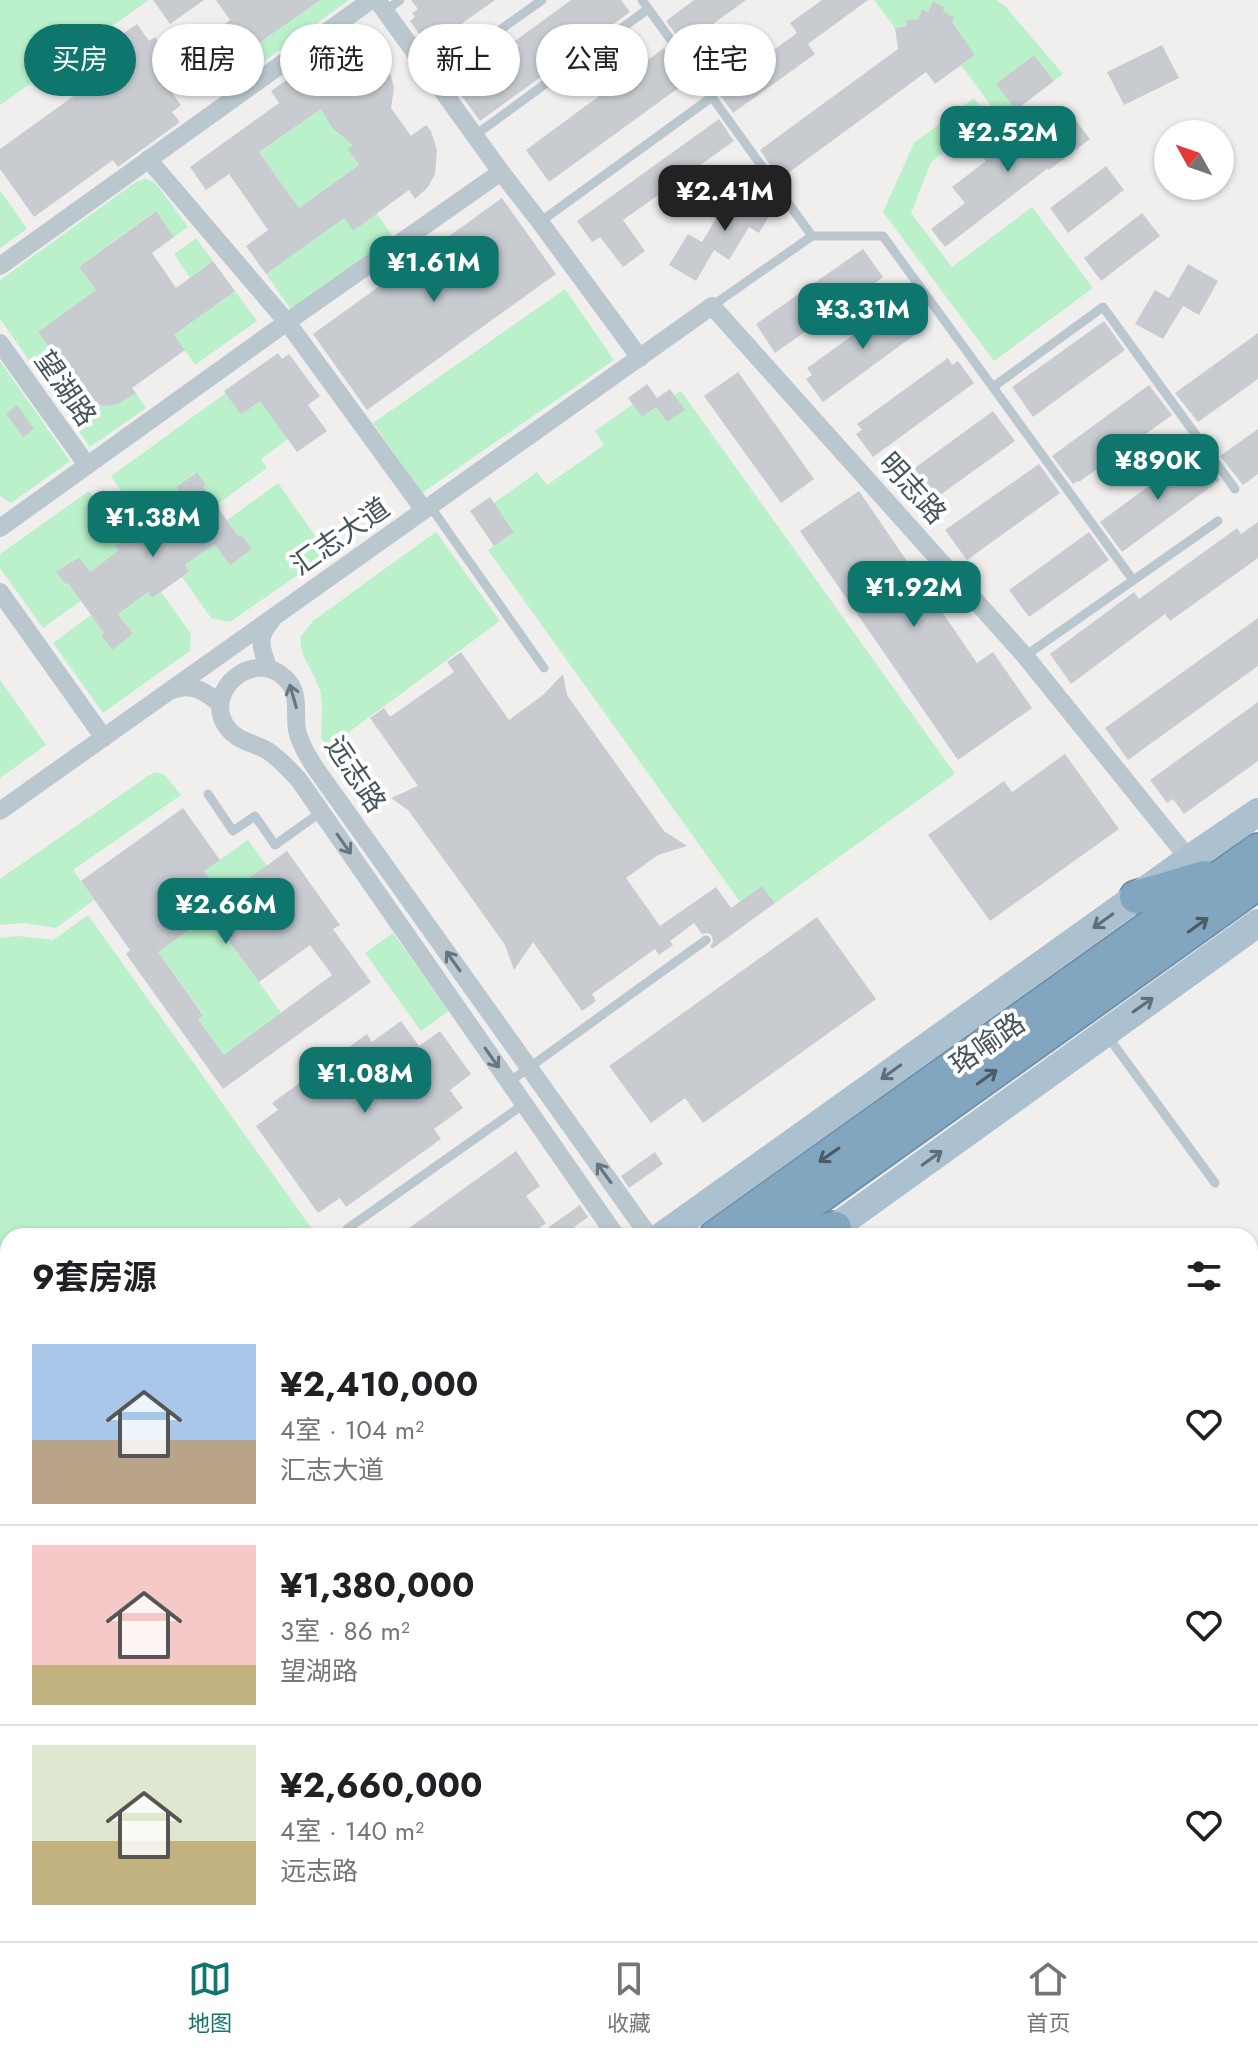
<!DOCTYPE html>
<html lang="zh">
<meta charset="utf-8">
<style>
body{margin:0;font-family:Jost,"Noto Sans SC",sans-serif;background:#f2f2f2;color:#202124;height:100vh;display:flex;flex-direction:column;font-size:30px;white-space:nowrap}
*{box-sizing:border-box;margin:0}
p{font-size:26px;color:#757577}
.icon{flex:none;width:44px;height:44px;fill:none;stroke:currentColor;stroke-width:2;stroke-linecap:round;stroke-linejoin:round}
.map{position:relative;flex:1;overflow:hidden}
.sheet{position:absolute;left:0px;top:1228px;width:1258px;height:714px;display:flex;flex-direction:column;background:#fff;border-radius:24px 24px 0 0;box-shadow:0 2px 6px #0004}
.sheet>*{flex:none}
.hud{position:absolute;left:24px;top:24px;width:800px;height:72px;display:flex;gap:16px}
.needle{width:52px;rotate:310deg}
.tools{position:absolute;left:1154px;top:120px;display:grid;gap:16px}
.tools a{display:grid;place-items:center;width:80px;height:80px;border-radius:50%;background:#fff;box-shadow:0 2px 6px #0004;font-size:40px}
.price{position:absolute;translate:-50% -68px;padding:0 18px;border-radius:16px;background:#0f766e;color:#fff;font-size:26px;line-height:52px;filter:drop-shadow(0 2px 4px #0008)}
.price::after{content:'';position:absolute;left:50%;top:48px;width:24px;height:18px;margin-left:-12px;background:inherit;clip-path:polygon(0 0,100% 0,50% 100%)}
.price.selected{background:#222;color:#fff}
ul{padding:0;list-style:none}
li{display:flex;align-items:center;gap:24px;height:200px;padding:0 32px}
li+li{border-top:2px solid #e0e0e0}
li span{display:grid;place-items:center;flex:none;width:224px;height:160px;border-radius:0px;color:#555}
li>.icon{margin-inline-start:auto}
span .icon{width:96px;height:96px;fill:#fffc;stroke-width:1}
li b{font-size:34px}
h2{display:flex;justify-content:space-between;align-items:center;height:96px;padding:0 32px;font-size:34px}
.pill{padding:0 28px;border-radius:36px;background:#fff;box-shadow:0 2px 6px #0004;font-size:28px;line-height:72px}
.pill.selected{background:#0f766e;color:#fff}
.menu{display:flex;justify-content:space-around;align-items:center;height:112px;border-top:2px solid #e0e0e0;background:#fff;font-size:22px;color:#757577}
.menu a{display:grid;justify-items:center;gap:4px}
.menu .selected{color:#0f766e}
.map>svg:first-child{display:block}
.green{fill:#baf1ca}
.building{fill:#c8ccd1;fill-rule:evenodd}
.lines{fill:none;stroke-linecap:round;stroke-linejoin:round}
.highway-casing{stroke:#6e91ac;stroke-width:36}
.lane{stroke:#bbc7ce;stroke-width:9}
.street{stroke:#bbc7ce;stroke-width:18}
.primary{stroke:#acc1cf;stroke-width:28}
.highway{stroke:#83a6c0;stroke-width:32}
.oneway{stroke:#68767f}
.oneway2{stroke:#5f6f7a}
.oneway3{stroke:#4b5c67}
.labels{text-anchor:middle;stroke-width:8;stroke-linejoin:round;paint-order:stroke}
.street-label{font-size:28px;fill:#45545d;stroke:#fff}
</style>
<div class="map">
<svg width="1258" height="1941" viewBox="0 0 1258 1941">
<rect width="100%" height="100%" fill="#f1eeee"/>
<!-- green -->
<path class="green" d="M 0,0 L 149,0 L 0,105 Z
M 320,0 L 349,0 L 245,75 L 234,61 Z
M 874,0 L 996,0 L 1005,6 L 1063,74 L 1054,81 L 1034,55 L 997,84 L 1016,110 L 1002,121 L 961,65 L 975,55 L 943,12 L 945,7 L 933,1 L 928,12 L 922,9 L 918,19 L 907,20 L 907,26 L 895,28 Z
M 974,98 L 989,118 L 931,162 L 911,213 L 952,267 L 1032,207 L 1093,288 L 994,361 L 883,212 L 914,143 Z
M 324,107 C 328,124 335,135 352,142 L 359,165 L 324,190 L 377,214 L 394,238 L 292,311 L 266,274 L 332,226 L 312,199 L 299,208 L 259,152 Z
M 145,179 L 154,182 L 158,186 L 188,227 L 174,237 L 155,211 L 79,267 L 101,297 L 91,294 L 38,332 L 77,386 L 73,390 C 93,412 113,408 136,393 L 146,408 L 90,447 L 0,319 L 0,280 L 136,182 Z
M 0,190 L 27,229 L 0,248 Z
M 196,238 L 213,261 L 190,278 L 174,254 Z
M 565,289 L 614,360 L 422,493 L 373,423 Z
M 235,291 L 257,321 L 195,365 L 174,335 Z
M 0,361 L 70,461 L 11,503 L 0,496 Z
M 681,391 L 955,774 L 775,903 L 762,886 L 740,902 L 488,550 L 514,532 L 494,503 L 537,472 L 547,485 L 604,445 L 595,431 L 633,404 L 642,417 L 656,407 L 667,422 L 684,410 L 674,396 Z
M 226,393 L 241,414 L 261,401 L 288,439 L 261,459 L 267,468 L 216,505 L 203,487 L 206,484 L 196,472 L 176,487 L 186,501 L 155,524 L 152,520 L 145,525 L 111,476 Z
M 278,483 L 328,554 L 230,622 L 211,618 L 182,577 L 189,571 L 185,565 L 214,544 L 230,565 L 251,549 L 242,536 L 239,537 L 227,520 Z
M 89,491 L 124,540 L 115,546 L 118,551 L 90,572 L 78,557 L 57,572 L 65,585 L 68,583 L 81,601 L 43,628 L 0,568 L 0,554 Z
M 436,532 L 500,621 L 334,743 L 326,744 L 321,738 C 321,722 324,706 320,691 C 315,671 298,657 301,636 L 314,620 Z
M 148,592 L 152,598 L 161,592 L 191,634 L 190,651 L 103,713 L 53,643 L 91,615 L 104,633 L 112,649 L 133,634 L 118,614 Z
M 0,680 L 46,745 L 0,778 Z
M 156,772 L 165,775 L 181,795 L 73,870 L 94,900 L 56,928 L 24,923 L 0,925 L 0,879 L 148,776 Z
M 248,840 L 267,866 L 223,897 L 204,871 Z
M 207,909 L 281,1013 L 224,1055 L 198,1019 L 203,1014 L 158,952 L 206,918 Z
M 88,915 L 317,1236 L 8,1236 L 8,1439 L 0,1428 L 0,938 L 18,936 L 53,940 Z
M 393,933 L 449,1011 L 421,1031 L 365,953 Z
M 1258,1276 L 1258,1484 L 1250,1478 L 1250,1297 Z
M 1250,1686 L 1258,1694 L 1258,1884 L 1250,1892 Z
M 763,1934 L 1066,1934 L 1052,1941 L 758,1941 Z"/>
<!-- building -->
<path class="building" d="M 153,0 L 204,0 L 170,24 Z
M 216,0 L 320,0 L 234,61 L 214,32 L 230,20 Z
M 411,0 L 495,0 L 429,47 L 410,21 L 415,17 L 412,13 L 418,9 Z
M 571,0 L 621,0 L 630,12 L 480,121 L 461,95 L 465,91 L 462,87 L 468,83 L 464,77 L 494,56 L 497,62 L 519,46 L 515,41 Z
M 694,0 L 746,0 L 684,45 L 666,21 Z
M 822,0 L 868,0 L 808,44 L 815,54 L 733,113 L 717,91 L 797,33 L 790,23 Z
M 933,1 L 945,7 L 943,12 L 954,17 L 952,22 L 975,55 L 935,84 L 926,72 L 780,179 L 760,150 L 898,49 L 895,28 L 907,26 L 906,20 L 918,19 L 922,9 L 928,12 Z
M 137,24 L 149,41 L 155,37 L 185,79 L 170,90 L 181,105 L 172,112 L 180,122 L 118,167 L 113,160 L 34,217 L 0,169 L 0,149 L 128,57 L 115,39 Z
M 344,40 L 352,52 L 370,54 L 385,65 L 391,76 L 394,88 L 391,108 L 411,136 L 426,125 L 431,131 L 437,150 L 435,174 L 428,187 L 415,199 L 409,190 L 353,231 L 344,218 L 266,274 L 246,246 L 268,230 L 229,174 L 206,190 L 190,167 L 279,103 L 271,91 ZM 321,109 L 333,129 L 353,145 L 348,149 L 359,165 L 299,208 L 259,152 Z
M 1162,45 L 1179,78 L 1124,105 L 1107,72 Z
M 664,48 L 688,81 L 549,182 L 526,150 Z
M 1034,55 L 1054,81 L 1016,110 L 996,84 Z
M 1070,113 L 1090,139 L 1049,170 L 1048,168 L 945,247 L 931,229 L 965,203 L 952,187 L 986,161 L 978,151 L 1000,133 L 1015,153 Z
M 719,119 L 734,141 L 623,220 L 645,251 L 623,267 L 600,237 L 592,242 L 577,221 Z
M 1106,166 L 1124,190 L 1068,233 L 1050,208 Z
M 752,184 L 778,201 L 759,233 L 749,227 L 729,260 L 714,250 L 696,281 L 669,265 L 688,234 L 702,242 L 722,209 L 733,215 Z
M 502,198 L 556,274 L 367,410 L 313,334 Z
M 156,211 L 174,237 L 152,253 L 176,288 L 213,261 L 235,291 L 174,335 L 185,350 L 132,388 L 136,393 L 118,404 L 104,406 L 90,403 L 78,396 L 72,389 L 77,386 L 38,332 L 96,290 L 79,267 Z
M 1142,213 L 1160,236 L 1101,281 L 1084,258 Z
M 863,249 L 883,277 L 775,353 L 756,324 Z
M 1188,264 L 1218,281 L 1199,315 L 1183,306 L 1163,339 L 1135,324 L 1155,290 L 1169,298 Z
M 898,303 L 902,310 L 908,306 L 924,328 L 823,402 L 806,379 L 812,375 L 807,368 Z
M 1104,321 L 1125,350 L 1033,417 L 1012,387 Z
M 1258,333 L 1258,379 L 1198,422 L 1175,393 Z
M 278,353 L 282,359 L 289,354 L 320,396 L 308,405 L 327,431 L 297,452 L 260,401 L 241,415 L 224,391 Z
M 948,358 L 952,365 L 958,361 L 974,383 L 873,457 L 856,434 L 862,430 L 857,424 Z
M 738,372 L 814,479 L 781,503 L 704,396 Z
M 647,384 L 657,398 L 670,389 L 685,410 L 667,422 L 656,407 L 642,417 L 628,398 Z
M 1149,385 L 1172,415 L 1079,482 L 1078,481 L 1073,484 L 1052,456 Z
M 17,405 L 34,429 L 23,437 L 6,414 Z
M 993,411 L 1015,441 L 922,508 L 901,478 Z
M 1258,429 L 1258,474 L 1243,485 L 1220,456 Z
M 1191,455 L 1202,470 L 1208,465 L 1220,480 L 1122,552 L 1100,522 Z
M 1039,464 L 1060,493 L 967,560 L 945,530 Z
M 197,472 L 206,485 L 203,487 L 239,537 L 242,536 L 252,549 L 230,565 L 214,544 L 185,565 L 189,571 L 182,577 L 152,598 L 148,592 L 118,614 L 133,634 L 112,650 L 101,635 L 104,633 L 68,583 L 66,585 L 56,572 L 79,557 L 90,572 L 118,551 L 115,546 L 124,540 L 152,519 L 155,524 L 186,501 L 176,487 Z
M 859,491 L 977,663 L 993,652 L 1032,708 L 958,760 L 800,531 Z
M 490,497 L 514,532 L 494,546 L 470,511 Z
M 1258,522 L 1258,558 L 1170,621 L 1165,614 L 1071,684 L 1050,654 L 1134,592 L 1139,599 L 1237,528 L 1241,534 Z
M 1089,532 L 1109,560 L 1029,617 L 1009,590 Z
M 1258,618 L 1258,666 L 1128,760 L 1105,728 Z
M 461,652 L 509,720 L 543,695 L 563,674 L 567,695 L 664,831 L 687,846 L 658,855 L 626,878 L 660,926 L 716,887 L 731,908 L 762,886 L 775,903 L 712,949 L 710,946 L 713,942 L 712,936 L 708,933 L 702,934 L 694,923 L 670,941 L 673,945 L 659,955 L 655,949 L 592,994 L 596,1001 L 582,1011 L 533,942 L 514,970 L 505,945 L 455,875 L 408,810 L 391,798 L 418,786 L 370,718 L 384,708 L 390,717 L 454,672 L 447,662 Z
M 1258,702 L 1258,761 L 1184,814 L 1173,799 L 1167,803 L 1150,780 Z
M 1065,754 L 1119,829 L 990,921 L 928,835 L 1004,781 L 1012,792 Z
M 183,808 L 220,860 L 204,871 L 223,897 L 287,851 L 340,925 L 333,929 L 371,982 L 223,1089 L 126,954 L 130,950 L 81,881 ZM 210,915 L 259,982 L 310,945 L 332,975 L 224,1055 L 198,1019 L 203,1015 L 158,952 Z
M 817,917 L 876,999 L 703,1123 L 685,1098 L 651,1123 L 609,1066 Z
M 401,1021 L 419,1046 L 440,1031 L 471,1074 L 450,1090 L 463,1108 L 434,1129 L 441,1139 L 346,1207 L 340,1198 L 318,1213 L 256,1126 L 278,1110 L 272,1103 L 367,1034 L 372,1042 Z
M 516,1151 L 540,1186 L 526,1196 L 546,1223 L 527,1236 L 398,1236 Z
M 655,1152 L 663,1164 L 629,1188 L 621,1176 Z
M 580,1205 L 588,1217 L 562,1236 L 555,1236 L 549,1227 Z"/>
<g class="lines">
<!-- highway casing -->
<g class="highway-casing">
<path id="highway" d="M 1136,897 L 1204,877
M 716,1236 L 1258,850
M 764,1236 L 1258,883
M 802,1236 L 835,1228
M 0,1748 L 8,1743
M 0,1781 L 8,1775"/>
</g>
<!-- lane -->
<path class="lane" d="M 642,0 L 812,236
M 385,11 L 400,0
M 198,32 L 242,92
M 433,78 L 542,0
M 474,136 L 648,9
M 540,222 L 712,97
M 712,306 L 812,236 L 883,236 L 1133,580
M 993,387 L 1103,307 L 1235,489
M 430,506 L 544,668
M 1025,656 L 1218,521
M 208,794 L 233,831 L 255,816 L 275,845 L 321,812
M 1106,1034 L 1215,1183
M 509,1082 L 706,940
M 347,1229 L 524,1104
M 0,1850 L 8,1845
M 107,1934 L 111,1941
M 307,1934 L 313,1941
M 13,1941 L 21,1934
M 343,1941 L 352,1934"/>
<!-- street -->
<path class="street" d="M 377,0 L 501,172 L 540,222 L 640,358
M 148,159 L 287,322 L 424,510
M 0,266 L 371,0
M 0,343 L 87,465
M 0,528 L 287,322 L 501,172
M 0,592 L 104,738
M 269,669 C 261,649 256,637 272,620
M 173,690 C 192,682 206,692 220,704
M 0,811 L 712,306 L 1025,656 L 1189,859
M 616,1236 L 299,780 C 290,770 280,759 268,751 C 253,742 237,742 226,726 C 203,690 254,648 285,678 C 301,693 294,711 297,730 C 300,744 308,757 316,769 L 649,1236
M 0,1469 L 8,1481"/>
<!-- primary -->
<path class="primary" d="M 662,1236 L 1189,859 L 1258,812
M 823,1236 L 1258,923
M 0,1703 L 8,1697
M 0,1818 L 8,1812"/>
<!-- highway -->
<use href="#highway" class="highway"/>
</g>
<!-- one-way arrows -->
<defs><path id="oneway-shaft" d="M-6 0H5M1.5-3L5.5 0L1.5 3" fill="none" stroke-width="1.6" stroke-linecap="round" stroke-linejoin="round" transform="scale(2)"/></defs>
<g class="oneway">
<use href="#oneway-shaft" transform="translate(293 696) rotate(-106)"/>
<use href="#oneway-shaft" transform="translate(344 844) rotate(55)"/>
<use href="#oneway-shaft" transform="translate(453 961) rotate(-126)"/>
<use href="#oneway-shaft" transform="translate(492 1058) rotate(55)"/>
<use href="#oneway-shaft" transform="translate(604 1173) rotate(-126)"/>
</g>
<g class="oneway2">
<use href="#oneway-shaft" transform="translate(1103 921) rotate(144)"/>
<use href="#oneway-shaft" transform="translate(1143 1005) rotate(-35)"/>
<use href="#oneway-shaft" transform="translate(891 1072) rotate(144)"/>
<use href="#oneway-shaft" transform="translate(932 1158) rotate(-36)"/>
</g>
<g class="oneway3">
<use href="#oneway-shaft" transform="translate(1198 925) rotate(-36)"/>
<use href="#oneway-shaft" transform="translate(987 1077) rotate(-36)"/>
<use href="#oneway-shaft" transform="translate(829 1155) rotate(145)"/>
</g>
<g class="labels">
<!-- street labels -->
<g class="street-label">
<text transform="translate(66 388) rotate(55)" y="10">望湖路</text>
<text transform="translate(913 488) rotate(48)" y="10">明志路</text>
<text transform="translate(340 536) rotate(-35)" y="10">汇志大道</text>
<text transform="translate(356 774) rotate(56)" y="10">远志路</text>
<text transform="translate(987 1043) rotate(-35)" y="10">珞喻路</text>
</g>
</g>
</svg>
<div class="tools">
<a><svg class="needle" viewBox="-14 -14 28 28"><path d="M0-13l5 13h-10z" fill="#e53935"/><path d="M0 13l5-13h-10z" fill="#757577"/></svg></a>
</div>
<b class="price" style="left:1008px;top:174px">¥2.52M</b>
<b class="price selected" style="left:725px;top:233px">¥2.41M</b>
<b class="price" style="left:434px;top:304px">¥1.61M</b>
<b class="price" style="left:863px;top:351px">¥3.31M</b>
<b class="price" style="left:1158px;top:502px">¥890K</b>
<b class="price" style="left:153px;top:559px">¥1.38M</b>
<b class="price" style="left:914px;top:629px">¥1.92M</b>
<b class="price" style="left:226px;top:946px">¥2.66M</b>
<b class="price" style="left:365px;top:1115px">¥1.08M</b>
<div class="hud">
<a class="pill selected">买房</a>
<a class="pill">租房</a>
<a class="pill">筛选</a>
<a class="pill">新上</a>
<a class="pill">公寓</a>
<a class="pill">住宅</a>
</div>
<section class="sheet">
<h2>9套房源<svg class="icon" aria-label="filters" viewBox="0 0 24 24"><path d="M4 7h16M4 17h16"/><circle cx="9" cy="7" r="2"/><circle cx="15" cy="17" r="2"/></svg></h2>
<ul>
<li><span style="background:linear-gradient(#a9c7e8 60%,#b9a48a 0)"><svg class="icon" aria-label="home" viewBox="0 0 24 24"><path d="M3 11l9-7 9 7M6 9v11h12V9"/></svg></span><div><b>¥2,410,000</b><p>4室 · 104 m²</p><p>汇志大道</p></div><svg class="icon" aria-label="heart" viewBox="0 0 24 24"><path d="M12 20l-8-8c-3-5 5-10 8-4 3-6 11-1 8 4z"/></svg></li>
<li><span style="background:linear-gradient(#f6c9c9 75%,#c2b280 0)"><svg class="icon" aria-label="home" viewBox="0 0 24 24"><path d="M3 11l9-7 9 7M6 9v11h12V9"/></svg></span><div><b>¥1,380,000</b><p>3室 · 86 m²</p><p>望湖路</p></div><svg class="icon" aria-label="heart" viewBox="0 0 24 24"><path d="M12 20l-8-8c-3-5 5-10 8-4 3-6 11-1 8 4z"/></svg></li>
<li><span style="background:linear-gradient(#dfe7d0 60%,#c2b280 0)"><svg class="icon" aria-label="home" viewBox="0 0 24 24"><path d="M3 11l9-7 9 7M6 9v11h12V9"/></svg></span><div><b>¥2,660,000</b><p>4室 · 140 m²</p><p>远志路</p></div><svg class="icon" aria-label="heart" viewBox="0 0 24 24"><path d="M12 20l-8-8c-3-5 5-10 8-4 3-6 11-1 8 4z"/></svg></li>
</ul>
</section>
</div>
<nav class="menu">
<a class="selected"><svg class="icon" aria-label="map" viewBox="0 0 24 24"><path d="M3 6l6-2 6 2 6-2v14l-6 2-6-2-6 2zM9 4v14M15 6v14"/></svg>地图</a>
<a><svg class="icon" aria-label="saved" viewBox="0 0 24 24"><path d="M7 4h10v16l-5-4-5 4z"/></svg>收藏</a>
<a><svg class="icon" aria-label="home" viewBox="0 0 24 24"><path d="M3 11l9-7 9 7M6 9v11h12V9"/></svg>首页</a>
</nav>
